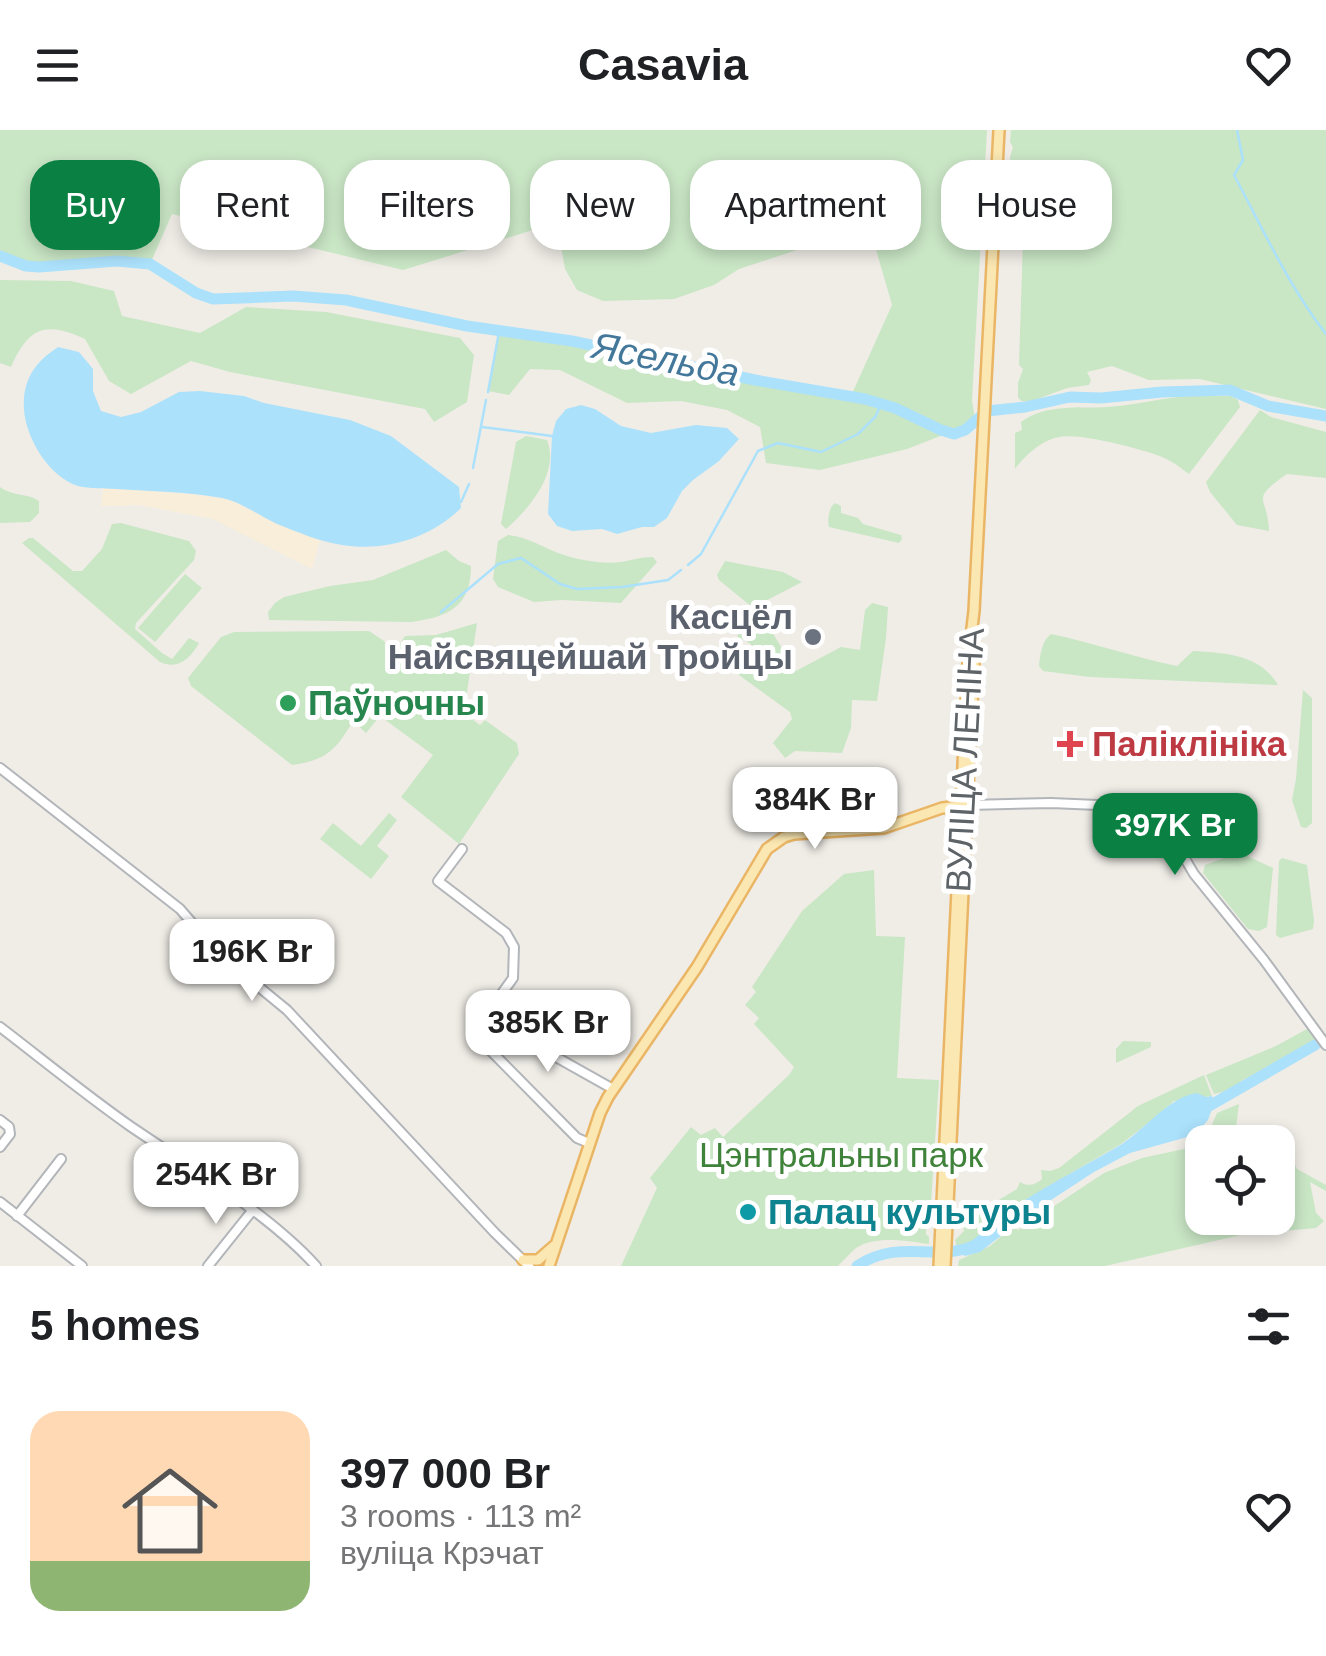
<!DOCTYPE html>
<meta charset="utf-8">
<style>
body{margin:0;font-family:Arial,sans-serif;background:#f2f2f2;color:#202124;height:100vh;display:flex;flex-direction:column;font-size:38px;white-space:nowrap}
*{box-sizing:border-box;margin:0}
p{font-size:32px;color:#757577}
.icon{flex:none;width:55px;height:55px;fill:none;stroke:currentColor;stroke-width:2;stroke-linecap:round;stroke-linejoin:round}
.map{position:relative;height:1136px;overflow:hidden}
.details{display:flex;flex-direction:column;background:#fff;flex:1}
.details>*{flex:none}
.guide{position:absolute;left:30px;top:30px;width:1268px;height:90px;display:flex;gap:20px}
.tools{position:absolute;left:1185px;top:995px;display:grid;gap:20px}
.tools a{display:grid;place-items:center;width:110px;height:110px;border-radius:20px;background:#fff;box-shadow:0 5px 15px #0003;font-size:50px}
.price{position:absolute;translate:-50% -85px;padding:0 22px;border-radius:20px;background:#fff;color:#222;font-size:32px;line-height:65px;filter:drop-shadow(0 2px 5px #0008)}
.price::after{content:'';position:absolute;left:50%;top:60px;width:30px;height:22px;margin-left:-15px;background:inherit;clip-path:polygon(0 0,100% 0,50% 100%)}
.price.selected{background:#0b8043;color:#fff}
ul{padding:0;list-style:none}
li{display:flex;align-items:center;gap:30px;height:250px;padding:0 30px}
li span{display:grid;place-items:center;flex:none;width:280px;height:200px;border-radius:30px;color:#555}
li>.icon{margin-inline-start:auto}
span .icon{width:120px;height:120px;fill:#fffc;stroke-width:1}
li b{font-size:42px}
h2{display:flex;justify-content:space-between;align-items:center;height:120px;padding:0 30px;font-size:42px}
.chip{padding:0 35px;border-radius:30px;background:#fff;box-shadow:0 5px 15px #0003;font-size:35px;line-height:90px}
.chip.selected{background:#0b8043;color:#fff}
header{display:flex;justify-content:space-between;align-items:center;height:130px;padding:0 30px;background:#fff;font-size:45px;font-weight:700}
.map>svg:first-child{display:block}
.green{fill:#c9e6c5}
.sand{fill:#f9eed9}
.water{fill:#ace1fb}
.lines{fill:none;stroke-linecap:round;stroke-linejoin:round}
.stream{stroke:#ace1fb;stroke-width:2.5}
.river{stroke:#ace1fb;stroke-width:11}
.minor-casing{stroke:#b2b5b9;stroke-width:12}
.major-casing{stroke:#eab666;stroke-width:14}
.minor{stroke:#fff;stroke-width:8}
.major{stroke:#fbe7b1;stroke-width:9}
.worship-dot{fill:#6b7280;stroke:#fff;stroke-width:4}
.leisure-dot{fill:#2e9e5b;stroke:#fff;stroke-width:4}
.health-dot{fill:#e0444e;stroke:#fff;stroke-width:4}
.culture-dot{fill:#0f9aa8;stroke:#fff;stroke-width:4}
.labels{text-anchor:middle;stroke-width:10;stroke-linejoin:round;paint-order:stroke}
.worship-label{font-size:35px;font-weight:bold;fill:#5b616d;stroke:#fff;text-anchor:end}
.leisure-label{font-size:35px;font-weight:bold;fill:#27864d;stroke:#fff;text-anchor:start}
.health-label{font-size:35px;font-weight:bold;fill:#be3a42;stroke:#fff;text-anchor:start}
.street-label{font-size:35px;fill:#5e6367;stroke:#fff}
.park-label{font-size:35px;fill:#3f823a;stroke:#fff}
.culture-label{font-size:35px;font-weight:bold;fill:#0d838f;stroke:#fff;text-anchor:start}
.water-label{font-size:38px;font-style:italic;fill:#43789b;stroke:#fff}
</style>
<header><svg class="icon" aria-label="menu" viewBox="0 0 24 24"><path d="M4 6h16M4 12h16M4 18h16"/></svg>Casavia<svg class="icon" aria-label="heart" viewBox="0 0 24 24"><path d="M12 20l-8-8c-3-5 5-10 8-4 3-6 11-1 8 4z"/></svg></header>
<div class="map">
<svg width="1326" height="1136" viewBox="0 0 1326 1136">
<rect width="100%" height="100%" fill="#f0ede7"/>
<!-- green -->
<path class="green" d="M 0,0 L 987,0 L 972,270 L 975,290 L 960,302 L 948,303 L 907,319 L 820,340 L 766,333 L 760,297 L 727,280 L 681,271 L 627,273 L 560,240 L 530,239 L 509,265 L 488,261 L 499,202 L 572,211 L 755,250 L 851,266 L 892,175 L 875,116 L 844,84 L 725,98 L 730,116 L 741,120 L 839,92 L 848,97 L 846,104 L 739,139 L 714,155 L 674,169 L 603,171 L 577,160 L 565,139 L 560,110 L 556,105 L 536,99 L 403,140 L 172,84 L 150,134 C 101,128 49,148 3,128 L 0,129 Z
M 1011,0 L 1326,0 L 1326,279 L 1200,249 L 1149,250 L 1112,236 L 1087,242 L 1091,250 L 1089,255 L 1067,258 L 1032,271 L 1021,271 L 1018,267 L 1018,253 L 1023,239 L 1019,235 L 1024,78 L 1011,40 L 1010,27 L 1013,17 L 1010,12 Z
M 0,150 L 71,151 L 114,161 L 122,186 L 200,203 L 246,177 L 326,182 L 460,208 L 474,225 L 467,272 L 434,292 L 425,279 L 230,242 L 191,231 L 131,264 L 109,251 L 85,209 C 45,191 29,197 11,237 L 0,233 Z
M 1189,266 L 1231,266 L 1238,270 L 1240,277 L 1189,344 C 1181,338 1172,331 1162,327 C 1142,319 1080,303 1060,307 C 1043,309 1024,326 1015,339 L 1015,303 L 1022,300 L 1021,292 C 1047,273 1078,279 1108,277 C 1135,275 1162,268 1189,266 Z
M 1260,280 L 1271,287 L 1326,302 L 1326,348 L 1287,344 C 1248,371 1268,365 1269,401 L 1237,395 L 1210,362 L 1206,352 Z
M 526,306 L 547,310 C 560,343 529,379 506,399 L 501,394 L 516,312 Z
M 0,357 C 14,367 28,363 39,371 L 39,383 L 30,392 L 0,393 Z
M 835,373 L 841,376 L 841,383 L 858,388 L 863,394 L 901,405 L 902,409 L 899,413 L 829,397 C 827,390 829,377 835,373 Z
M 121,393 L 189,411 L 196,421 L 194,430 L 136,493 L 135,499 L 162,523 L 172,529 L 189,508 L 199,513 C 190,529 178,540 160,532 L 22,413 L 29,408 L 33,408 L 73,441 L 82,441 L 102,419 L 112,394 Z
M 508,405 C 530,407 546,420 567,426 C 584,431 604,434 621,432 C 632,430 642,427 653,427 L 657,432 L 621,473 L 562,470 L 534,472 L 498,457 L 493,449 L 498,411 Z
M 446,420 L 459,431 L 471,436 C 471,477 448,487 411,492 L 269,490 L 268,482 L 275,473 L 284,467 L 330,456 L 373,450 Z
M 725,431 L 783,442 L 802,452 L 756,476 L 796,541 L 841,517 L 860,520 L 865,480 L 872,473 L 888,477 L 886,508 L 877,571 L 852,570 L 851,598 L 842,623 L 795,621 L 785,628 L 773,613 L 792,589 L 790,582 L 739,545 L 740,534 L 753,531 C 759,516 749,512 737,507 L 752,477 L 719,450 L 717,445 Z
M 185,444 L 202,458 L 155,512 L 138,498 Z
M 477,493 L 464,583 L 480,595 L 485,590 L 517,613 L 519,624 L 459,714 L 401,667 L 433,625 L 380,586 L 366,603 L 353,591 C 336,620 327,630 292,635 L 191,556 L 188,548 L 221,507 L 234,502 L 369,501 L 384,511 L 393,525 L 405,506 L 436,505 Z
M 1051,504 C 1093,513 1134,527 1177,536 L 1193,521 C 1225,523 1260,524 1278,555 L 1090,547 L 1043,541 L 1039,536 C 1040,525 1042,510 1051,504 Z
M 1303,560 L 1312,568 L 1312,693 L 1306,698 L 1301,697 L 1292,670 L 1296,649 Z
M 389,683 L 397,690 L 377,716 L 389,726 L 371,749 L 320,709 L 333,693 L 361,716 Z
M 1230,726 L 1247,726 L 1273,738 L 1267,797 L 1259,801 L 1248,799 L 1203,743 L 1205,735 Z
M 1282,728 L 1307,735 L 1314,791 L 1313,799 L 1280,808 L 1276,805 L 1279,731 Z
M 874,740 L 876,806 L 905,807 L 897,948 L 939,950 L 930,1089 L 927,1091 L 926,1104 L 929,1107 L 929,1114 C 908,1111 875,1105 856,1118 C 850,1123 844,1130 838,1136 L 621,1136 L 657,1058 L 650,1048 L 691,997 L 701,1005 L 715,998 L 723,1007 L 789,945 L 794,937 L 754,894 L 759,888 L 745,875 L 756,862 L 752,857 L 802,781 L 844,744 Z
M 1307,899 L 1310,899 L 1319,910 L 1241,951 L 1231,960 L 1214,964 L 1206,945 L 1276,916 Z
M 1123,911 L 1151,912 L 1151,917 L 1116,933 L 1116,919 Z
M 1204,945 L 1212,966 L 1174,971 L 1155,988 L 1121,1014 L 1025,1070 L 999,1088 L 977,1108 L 957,1119 L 955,1110 L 964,1101 L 962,1085 L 969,1079 L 987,1077 L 1017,1059 L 1020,1052 C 1028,1057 1035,1055 1042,1049 L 1041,1040 L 1050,1041 L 1059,1038 L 1138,976 Z
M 1239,974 L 1236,998 C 1242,1004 1251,1006 1256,1012 L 1202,1012 L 1202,1088 L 1278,1088 L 1278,1021 L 1290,1024 L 1297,1039 L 1326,1055 L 1326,1061 L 1310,1052 L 1316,1083 L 1324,1091 L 1316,1098 L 1241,1105 L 1105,1136 L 958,1136 L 959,1130 L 990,1116 L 1013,1096 L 1018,1100 L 1104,1043 L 1142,1028 L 1184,1019 L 1206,1009 L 1217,983 Z"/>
<!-- sand -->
<path class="sand" d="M 103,358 L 189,364 L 228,369 L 275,393 L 320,409 L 312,439 L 213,389 L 139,375 L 101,376 Z"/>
<!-- water -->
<path class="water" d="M 58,217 L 79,222 L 93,239 L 93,261 L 101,281 L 121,287 L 141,282 L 179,262 L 200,261 L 244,266 L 264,273 L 350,290 L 391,306 L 459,357 L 461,378 C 431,408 385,422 342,415 C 321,412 297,402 277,394 C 259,386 242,372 222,368 C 188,362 152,361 116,359 C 104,358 90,359 78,356 C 49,347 26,308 24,280 C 22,250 35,232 58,217 Z
M 581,275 L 595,279 L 621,296 L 651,303 L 696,295 L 727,298 L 739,309 L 719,331 L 693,350 L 682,361 L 667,388 L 654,397 L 642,397 L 617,404 L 602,399 L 572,401 L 557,396 L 548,384 L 552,306 L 556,291 L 566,279 Z
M 1197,963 L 1206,967 L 1212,966 L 1217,976 L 1212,979 L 1208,990 L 1200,999 L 1191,1006 L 1130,1023 L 1094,1042 L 1028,1085 L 980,1122 L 965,1126 L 960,1122 L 961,1118 C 982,1104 1001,1086 1022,1072 C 1054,1051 1089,1034 1122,1014 C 1146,998 1169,967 1197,963 Z"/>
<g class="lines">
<!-- stream -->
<path class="stream" d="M 1237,0 L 1243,30 L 1234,45 C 1263,99 1288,155 1326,204
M 488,262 L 499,202
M 482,297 L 552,306
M 473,338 L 486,270
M 461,372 L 469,354
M 688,435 L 701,424 L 758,321 L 778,313 L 821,322 L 858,304 L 876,286 L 881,273
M 441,482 L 498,434 L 521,428 L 560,454 L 577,459 L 622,457 L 668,450 L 681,440"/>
<!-- river -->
<path class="river" d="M 0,126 L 26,136 L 39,137 L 117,131 L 150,134 L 196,163 L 213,169 L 293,166 L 346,170 L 467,196 L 572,211 L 755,250 L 865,269 L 895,278 L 941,300 L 954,304 L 965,300 L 987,281 L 1025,277 L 1070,267 L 1101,268 L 1162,262 L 1230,260 L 1268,276 L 1326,286
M 1204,979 L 1315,915
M 857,1136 C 898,1108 937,1132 973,1116"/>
<!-- minor casing -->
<g class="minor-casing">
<path id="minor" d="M 0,638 L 180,779 L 220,825 L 287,880 L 495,1103 L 529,1136
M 969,675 L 1051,673 L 1098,675 L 1110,679 L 1161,709 L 1184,727 L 1194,744 L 1264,830 L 1326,915
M 462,719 L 438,751 L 506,803 L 514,817 L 513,848 L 479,895 L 477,903 L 484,914 L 577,1008 L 589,1013
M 506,895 L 556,927 L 613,959
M 0,897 C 43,930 86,965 130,996 C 190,1037 268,1083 316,1136
M 0,990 L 9,997 L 10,1004 L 0,1017
M 0,1072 L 82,1136
M 17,1086 L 61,1029
M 208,1136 L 252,1081"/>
</g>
<!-- major casing -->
<g class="major-casing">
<path id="major" d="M 523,1130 L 538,1130 L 554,1116
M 549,1136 L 600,983 L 608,967 L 697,837 L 767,719 L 784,707 L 794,704 L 884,698 L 942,678 L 969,675
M 939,1136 L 968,531 L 974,481 L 999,0
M 945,1136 L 975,513"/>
</g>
<!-- minor -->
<use href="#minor" class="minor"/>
<!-- major -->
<use href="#major" class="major"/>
</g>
<!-- markers -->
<circle class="worship-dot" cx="813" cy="507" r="10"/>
<circle class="leisure-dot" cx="288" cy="573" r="10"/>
<path class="health-dot" d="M1065 599h10v10h10v10h-10v10h-10v-10h-10v-10h10z"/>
<circle class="culture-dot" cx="748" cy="1082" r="10"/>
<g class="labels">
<!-- worship labels -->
<g class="worship-label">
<text x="793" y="499">Касцёл<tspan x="793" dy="40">Найсвяцейшай Тройцы</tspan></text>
</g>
<!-- leisure labels -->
<g class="leisure-label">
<text x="308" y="585">Паўночны</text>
</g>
<!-- health labels -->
<g class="health-label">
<text x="1092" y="626">Паліклініка</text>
</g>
<!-- street labels -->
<g class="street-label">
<text transform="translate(965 630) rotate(-87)" y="12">ВУЛІЦА ЛЕНІНА</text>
</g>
<!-- park labels -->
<g class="park-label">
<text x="841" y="1037">Цэнтральны парк</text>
</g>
<!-- culture labels -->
<g class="culture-label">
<text x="768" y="1094">Палац культуры</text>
</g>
<!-- water labels -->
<g class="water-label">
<text transform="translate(666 229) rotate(11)" y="13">Ясельда</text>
</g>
</g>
</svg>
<div class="tools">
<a><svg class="icon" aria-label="locate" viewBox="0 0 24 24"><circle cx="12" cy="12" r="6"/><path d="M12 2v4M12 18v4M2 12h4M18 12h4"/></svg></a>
</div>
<b class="price" style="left:815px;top:722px">384K Br</b>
<b class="price selected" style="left:1175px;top:748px">397K Br</b>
<b class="price" style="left:252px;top:874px">196K Br</b>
<b class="price" style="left:548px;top:945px">385K Br</b>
<b class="price" style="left:216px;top:1097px">254K Br</b>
<div class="guide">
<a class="chip selected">Buy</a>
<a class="chip">Rent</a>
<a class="chip">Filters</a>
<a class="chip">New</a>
<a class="chip">Apartment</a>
<a class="chip">House</a>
</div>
</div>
<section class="details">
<h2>5 homes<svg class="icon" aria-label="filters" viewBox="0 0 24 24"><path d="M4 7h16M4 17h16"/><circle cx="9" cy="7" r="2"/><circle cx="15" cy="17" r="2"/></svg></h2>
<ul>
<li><span style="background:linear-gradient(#ffd9b3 75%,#8fb573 0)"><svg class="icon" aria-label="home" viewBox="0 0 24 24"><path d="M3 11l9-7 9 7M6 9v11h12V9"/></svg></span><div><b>397 000 Br</b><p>3 rooms · 113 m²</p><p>вуліца Крэчат</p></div><svg class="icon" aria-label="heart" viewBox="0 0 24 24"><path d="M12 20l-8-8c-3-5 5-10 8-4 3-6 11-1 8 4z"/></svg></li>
</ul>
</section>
